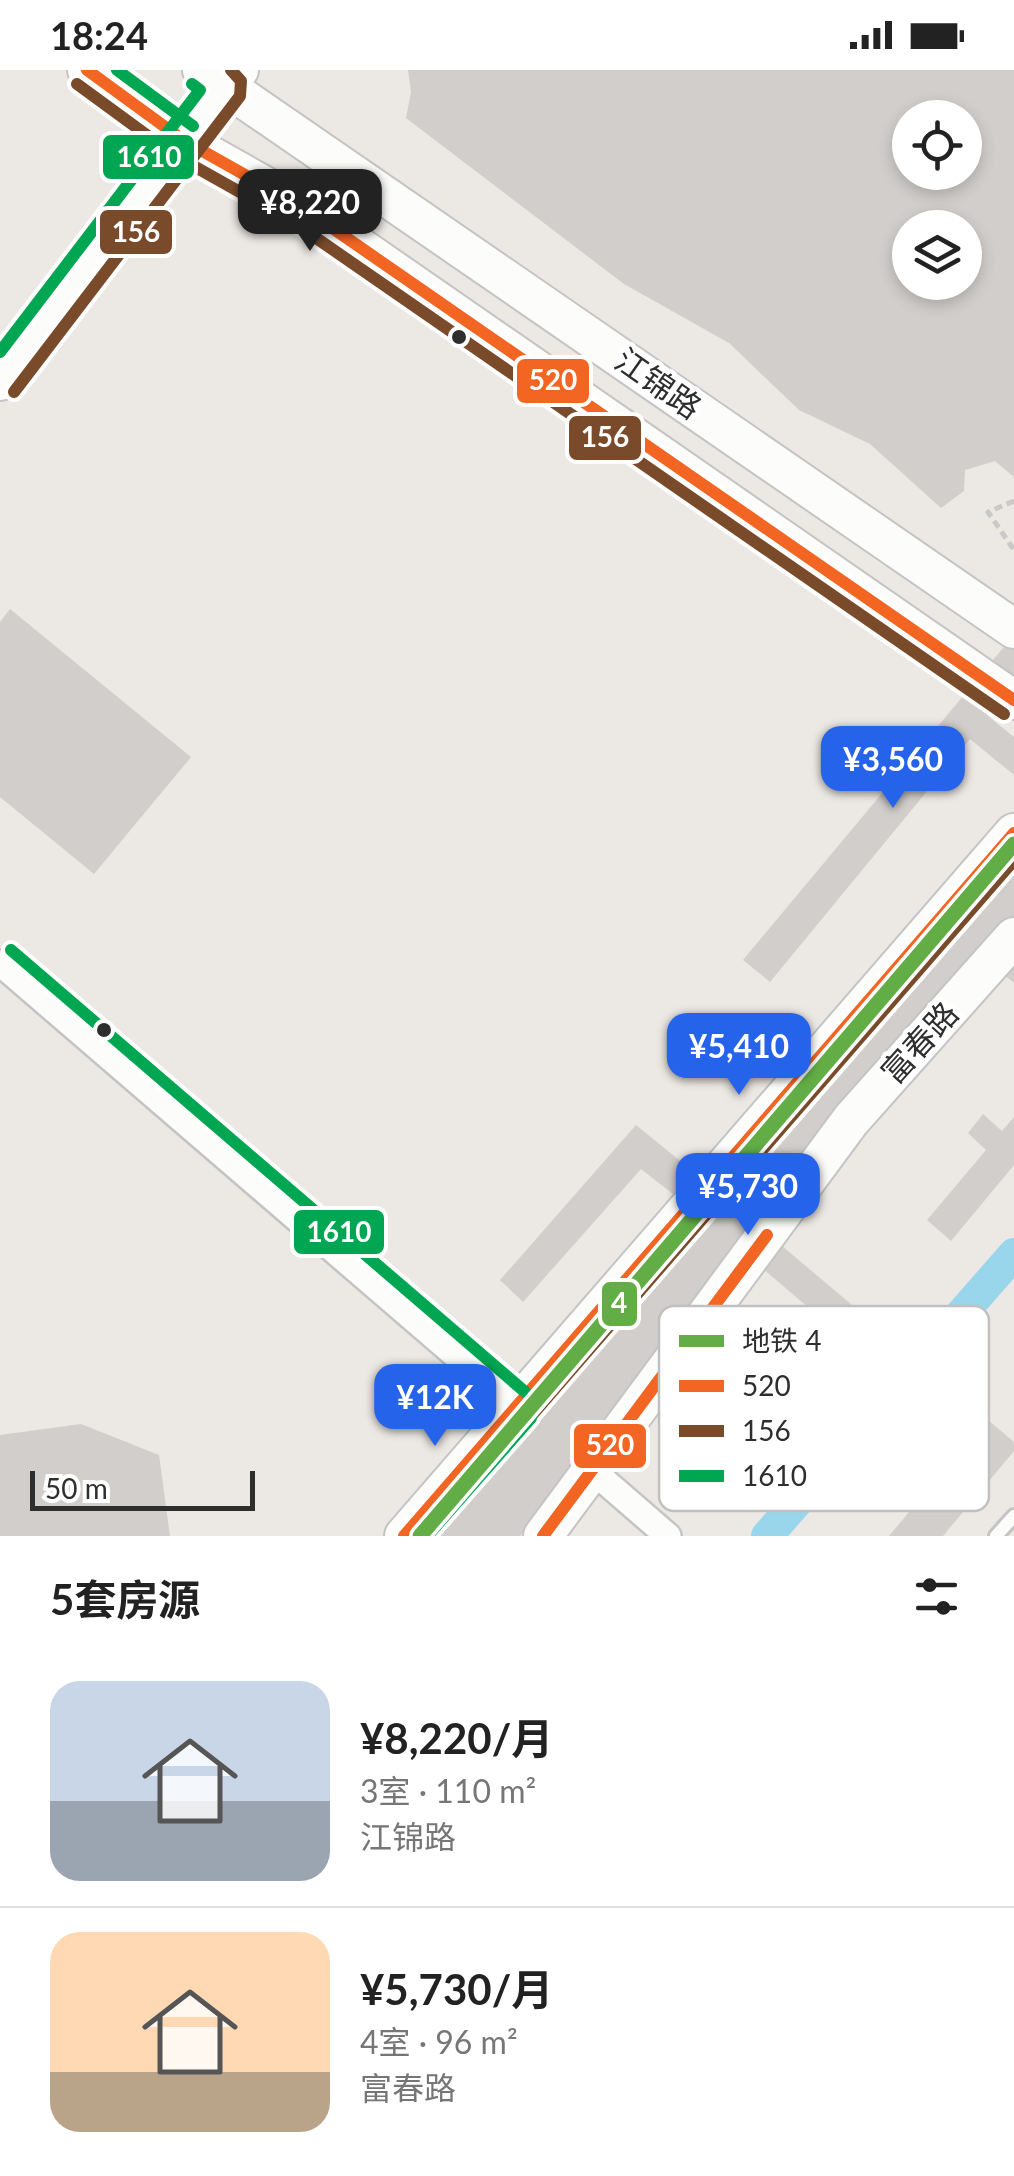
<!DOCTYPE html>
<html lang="zh">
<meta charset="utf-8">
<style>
body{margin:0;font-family:Lato,"Noto Sans SC",sans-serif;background:#f2f2f2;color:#222;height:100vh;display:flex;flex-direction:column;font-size:38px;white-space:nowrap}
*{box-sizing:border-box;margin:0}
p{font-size:32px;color:#767676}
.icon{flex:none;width:55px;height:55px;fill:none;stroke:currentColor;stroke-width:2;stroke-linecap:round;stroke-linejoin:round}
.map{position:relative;height:1466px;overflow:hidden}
.sheet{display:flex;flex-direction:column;background:#fff;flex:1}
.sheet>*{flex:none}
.buttons{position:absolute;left:892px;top:30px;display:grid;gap:20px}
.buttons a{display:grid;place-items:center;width:90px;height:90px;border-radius:50%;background:#fff;box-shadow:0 5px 15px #0003;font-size:50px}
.scale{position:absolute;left:30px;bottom:25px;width:225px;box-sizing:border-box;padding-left:10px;border:5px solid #2e2e2e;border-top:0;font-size:28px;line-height:35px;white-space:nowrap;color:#2e2e2e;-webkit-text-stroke:8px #fff;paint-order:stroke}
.price{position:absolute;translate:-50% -85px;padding:0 22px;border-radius:20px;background:#2563eb;color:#fff;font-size:32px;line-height:65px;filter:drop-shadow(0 2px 5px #0008)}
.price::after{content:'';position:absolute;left:50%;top:60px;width:30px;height:22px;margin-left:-15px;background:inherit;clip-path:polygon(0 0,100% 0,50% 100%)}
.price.on{background:#222;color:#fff}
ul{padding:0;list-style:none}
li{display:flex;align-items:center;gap:30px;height:250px;padding:0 50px}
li+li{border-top:2px solid #e0e0e0}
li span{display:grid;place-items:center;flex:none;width:280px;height:200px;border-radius:30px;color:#555}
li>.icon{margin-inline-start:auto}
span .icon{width:120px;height:120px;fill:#fffc;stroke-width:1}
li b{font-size:42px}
h2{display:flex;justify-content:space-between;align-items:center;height:120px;padding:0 50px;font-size:42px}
.status{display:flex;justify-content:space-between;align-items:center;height:70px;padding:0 50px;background:#fff;direction:ltr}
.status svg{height:28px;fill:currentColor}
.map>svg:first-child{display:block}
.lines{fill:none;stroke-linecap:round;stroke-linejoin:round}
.canal{stroke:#99d6ec;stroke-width:32}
.building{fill:#d1cecb;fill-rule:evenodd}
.lane-casing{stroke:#c5c4c5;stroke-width:18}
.street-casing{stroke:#c5c4c5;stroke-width:30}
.secondary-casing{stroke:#c5c4c5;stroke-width:42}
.path{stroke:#c9c9c8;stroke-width:5;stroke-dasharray:8 5;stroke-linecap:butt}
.lane{stroke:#fcfcfb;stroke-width:12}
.street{stroke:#fcfcfb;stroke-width:25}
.secondary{stroke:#fcfcfb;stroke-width:38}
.bus-1-casing{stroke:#fff;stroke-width:20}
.bus-2-casing{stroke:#fff;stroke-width:20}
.bus-3-casing{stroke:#fff;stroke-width:20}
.bus-1{stroke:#f26522;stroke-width:12}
.bus-2{stroke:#7a4b2a;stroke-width:12}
.bus-3{stroke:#00a651;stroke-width:12}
.metro-1-casing{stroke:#fff;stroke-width:22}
.metro-1{stroke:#62ad45;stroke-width:15}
.bus-dot{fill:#2e2e2e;stroke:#fff;stroke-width:4}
.labels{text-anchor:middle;stroke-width:9;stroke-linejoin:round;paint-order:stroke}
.street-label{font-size:32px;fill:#2e2e2e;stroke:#fff}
.key{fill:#fff;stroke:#c0c0c0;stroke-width:2.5}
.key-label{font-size:28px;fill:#2e2e2e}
.line-badge{stroke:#fff;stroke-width:4}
.badge-label{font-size:28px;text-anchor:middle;font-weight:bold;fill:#fff}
</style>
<div class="status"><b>18:24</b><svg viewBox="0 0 49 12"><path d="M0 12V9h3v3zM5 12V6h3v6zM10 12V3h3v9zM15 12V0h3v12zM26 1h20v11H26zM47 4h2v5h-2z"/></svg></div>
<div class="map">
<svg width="1014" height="1466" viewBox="0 0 1014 1466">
<rect width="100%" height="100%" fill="#ece8e4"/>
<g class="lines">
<!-- canal -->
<path class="canal" d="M 767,1466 L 1014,1184"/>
</g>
<!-- building -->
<path class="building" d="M 408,0 L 1014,0 L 1014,407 L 995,391 L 965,400 L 964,421 L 941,438 L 870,374 L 799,340 L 729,273 L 624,214 L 406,48 L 411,22 ZM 910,48 L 965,48 L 965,102 L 910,102 ZM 910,158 L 965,158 L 965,212 L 910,212 Z
M 10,539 L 191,687 L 94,804 L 0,727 L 0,552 Z
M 1014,565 L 1014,615 L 988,646 L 1014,667 L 1014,705 L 970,669 L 770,912 L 743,890 Z
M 1014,751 L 1014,913 L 1002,903 L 775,1170 L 1014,1372 L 1014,1381 L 943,1466 L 889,1466 L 967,1373 L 755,1192 L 520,1466 L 431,1466 L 411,1449 L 687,1135 L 641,1099 L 523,1232 L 500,1210 L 636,1055 L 706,1112 Z
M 983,1044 L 1002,1061 L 1014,1047 L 1014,1095 L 951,1171 L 927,1150 L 986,1080 L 968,1063 Z
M 81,1354 L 159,1385 L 170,1466 L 0,1466 L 0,1365 Z"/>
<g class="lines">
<!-- lane casing -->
<g class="lane-casing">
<path id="lane" d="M 996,1466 L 1014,1446"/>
</g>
<!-- street casing -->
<g class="street-casing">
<path id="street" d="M 0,893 L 517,1338
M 593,1401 L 668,1466"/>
</g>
<!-- secondary casing -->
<g class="secondary-casing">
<path id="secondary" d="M 87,0 L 183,70 L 302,137 L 1014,630
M 202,0 L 1014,559
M 0,311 L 239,0
M 404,1466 L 1014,763
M 543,1466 L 851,1050 L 1014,867"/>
</g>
<!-- path -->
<path class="path" d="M 1014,431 L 988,442 L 1014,480"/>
<!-- lane -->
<use href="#lane" class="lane"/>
<!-- street -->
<use href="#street" class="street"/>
<!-- secondary -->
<use href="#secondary" class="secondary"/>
<!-- bus-1 casing -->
<g class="bus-1-casing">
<path id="bus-1" d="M 87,0 L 183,70 L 302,137 L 1014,630
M 404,1466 L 1014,763
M 543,1466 L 767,1165"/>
</g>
<!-- bus-2 casing -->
<g class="bus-2-casing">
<path id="bus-2" d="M 77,14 L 174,85 L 293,152 L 1004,644
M 14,322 L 240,26 L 241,11 L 231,0
M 427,1466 L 1014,790"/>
</g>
<!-- bus-3 casing -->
<g class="bus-3-casing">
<path id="bus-3" d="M 117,0 L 193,56
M 0,282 L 200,20 L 192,14
M 11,880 L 531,1327 L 534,1337 L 531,1348 L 427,1466"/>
</g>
<!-- bus-1 -->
<use href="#bus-1" class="bus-1"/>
<!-- bus-2 -->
<use href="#bus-2" class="bus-2"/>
<!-- bus-3 -->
<use href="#bus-3" class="bus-3"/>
<!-- metro-1 casing -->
<g class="metro-1-casing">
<path id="metro-1" d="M 420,1466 L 1014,774"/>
</g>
<!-- metro-1 -->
<use href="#metro-1" class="metro-1"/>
</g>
<!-- markers -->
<g class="bus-dot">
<circle cx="459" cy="267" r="9"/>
<circle cx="104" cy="960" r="9"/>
</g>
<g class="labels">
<!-- street labels -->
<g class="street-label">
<text transform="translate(658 314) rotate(35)" y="11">江锦路</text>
<text transform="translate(920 973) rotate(-48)" y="11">富春路</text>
</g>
</g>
<!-- legend -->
<rect x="659" y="1236" width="330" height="205" rx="15" class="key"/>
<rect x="679" y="1265" width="45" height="12" fill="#62ad45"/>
<rect x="679" y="1310" width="45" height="12" fill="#f26522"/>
<rect x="679" y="1355" width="45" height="12" fill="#7a4b2a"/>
<rect x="679" y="1400" width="45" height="12" fill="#00a651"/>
<g class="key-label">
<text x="742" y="1281">地铁 4</text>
<text x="742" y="1326">520</text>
<text x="742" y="1371">156</text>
<text x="742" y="1416">1610</text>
</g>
<g class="line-badge">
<rect x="101" y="63" width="95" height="48" rx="10" fill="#00a651"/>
<rect x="98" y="138" width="76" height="48" rx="10" fill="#7a4b2a"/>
<rect x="515" y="287" width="76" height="48" rx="10" fill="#f26522"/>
<rect x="567" y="344" width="76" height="48" rx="10" fill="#7a4b2a"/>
<rect x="292" y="1138" width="94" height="48" rx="10" fill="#00a651"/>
<rect x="600" y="1210" width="39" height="48" rx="10" fill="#62ad45"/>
<rect x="572" y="1352" width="76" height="48" rx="10" fill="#f26522"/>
</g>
<g class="badge-label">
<text x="149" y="97">1610</text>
<text x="136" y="172">156</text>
<text x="553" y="320">520</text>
<text x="605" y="377">156</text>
<text x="339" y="1172">1610</text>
<text x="619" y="1243">4</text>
<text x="610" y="1385">520</text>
</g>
</svg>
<div class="buttons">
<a><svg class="icon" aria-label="locate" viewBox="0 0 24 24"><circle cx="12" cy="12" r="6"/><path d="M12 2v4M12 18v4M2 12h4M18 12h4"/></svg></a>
<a><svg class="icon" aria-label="layers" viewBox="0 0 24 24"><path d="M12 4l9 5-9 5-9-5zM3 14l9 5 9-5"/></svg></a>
</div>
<div class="scale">50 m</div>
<b class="price on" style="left:310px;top:184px">¥8,220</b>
<b class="price" style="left:893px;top:741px">¥3,560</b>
<b class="price" style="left:739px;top:1028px">¥5,410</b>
<b class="price" style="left:748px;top:1168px">¥5,730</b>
<b class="price" style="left:435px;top:1379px">¥12K</b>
</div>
<section class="sheet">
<h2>5套房源<svg class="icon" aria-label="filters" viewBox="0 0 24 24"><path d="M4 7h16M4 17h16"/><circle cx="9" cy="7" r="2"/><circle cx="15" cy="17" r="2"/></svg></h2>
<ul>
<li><span style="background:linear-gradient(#c9d6e8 60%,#9aa5b1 0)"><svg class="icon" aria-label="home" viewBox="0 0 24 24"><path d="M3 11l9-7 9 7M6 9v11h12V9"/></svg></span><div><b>¥8,220/月</b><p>3室 · 110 m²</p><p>江锦路</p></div></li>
<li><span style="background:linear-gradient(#ffd9b3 70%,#b9a48a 0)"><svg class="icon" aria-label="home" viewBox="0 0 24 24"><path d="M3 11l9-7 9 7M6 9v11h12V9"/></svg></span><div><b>¥5,730/月</b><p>4室 · 96 m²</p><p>富春路</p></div></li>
</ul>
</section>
